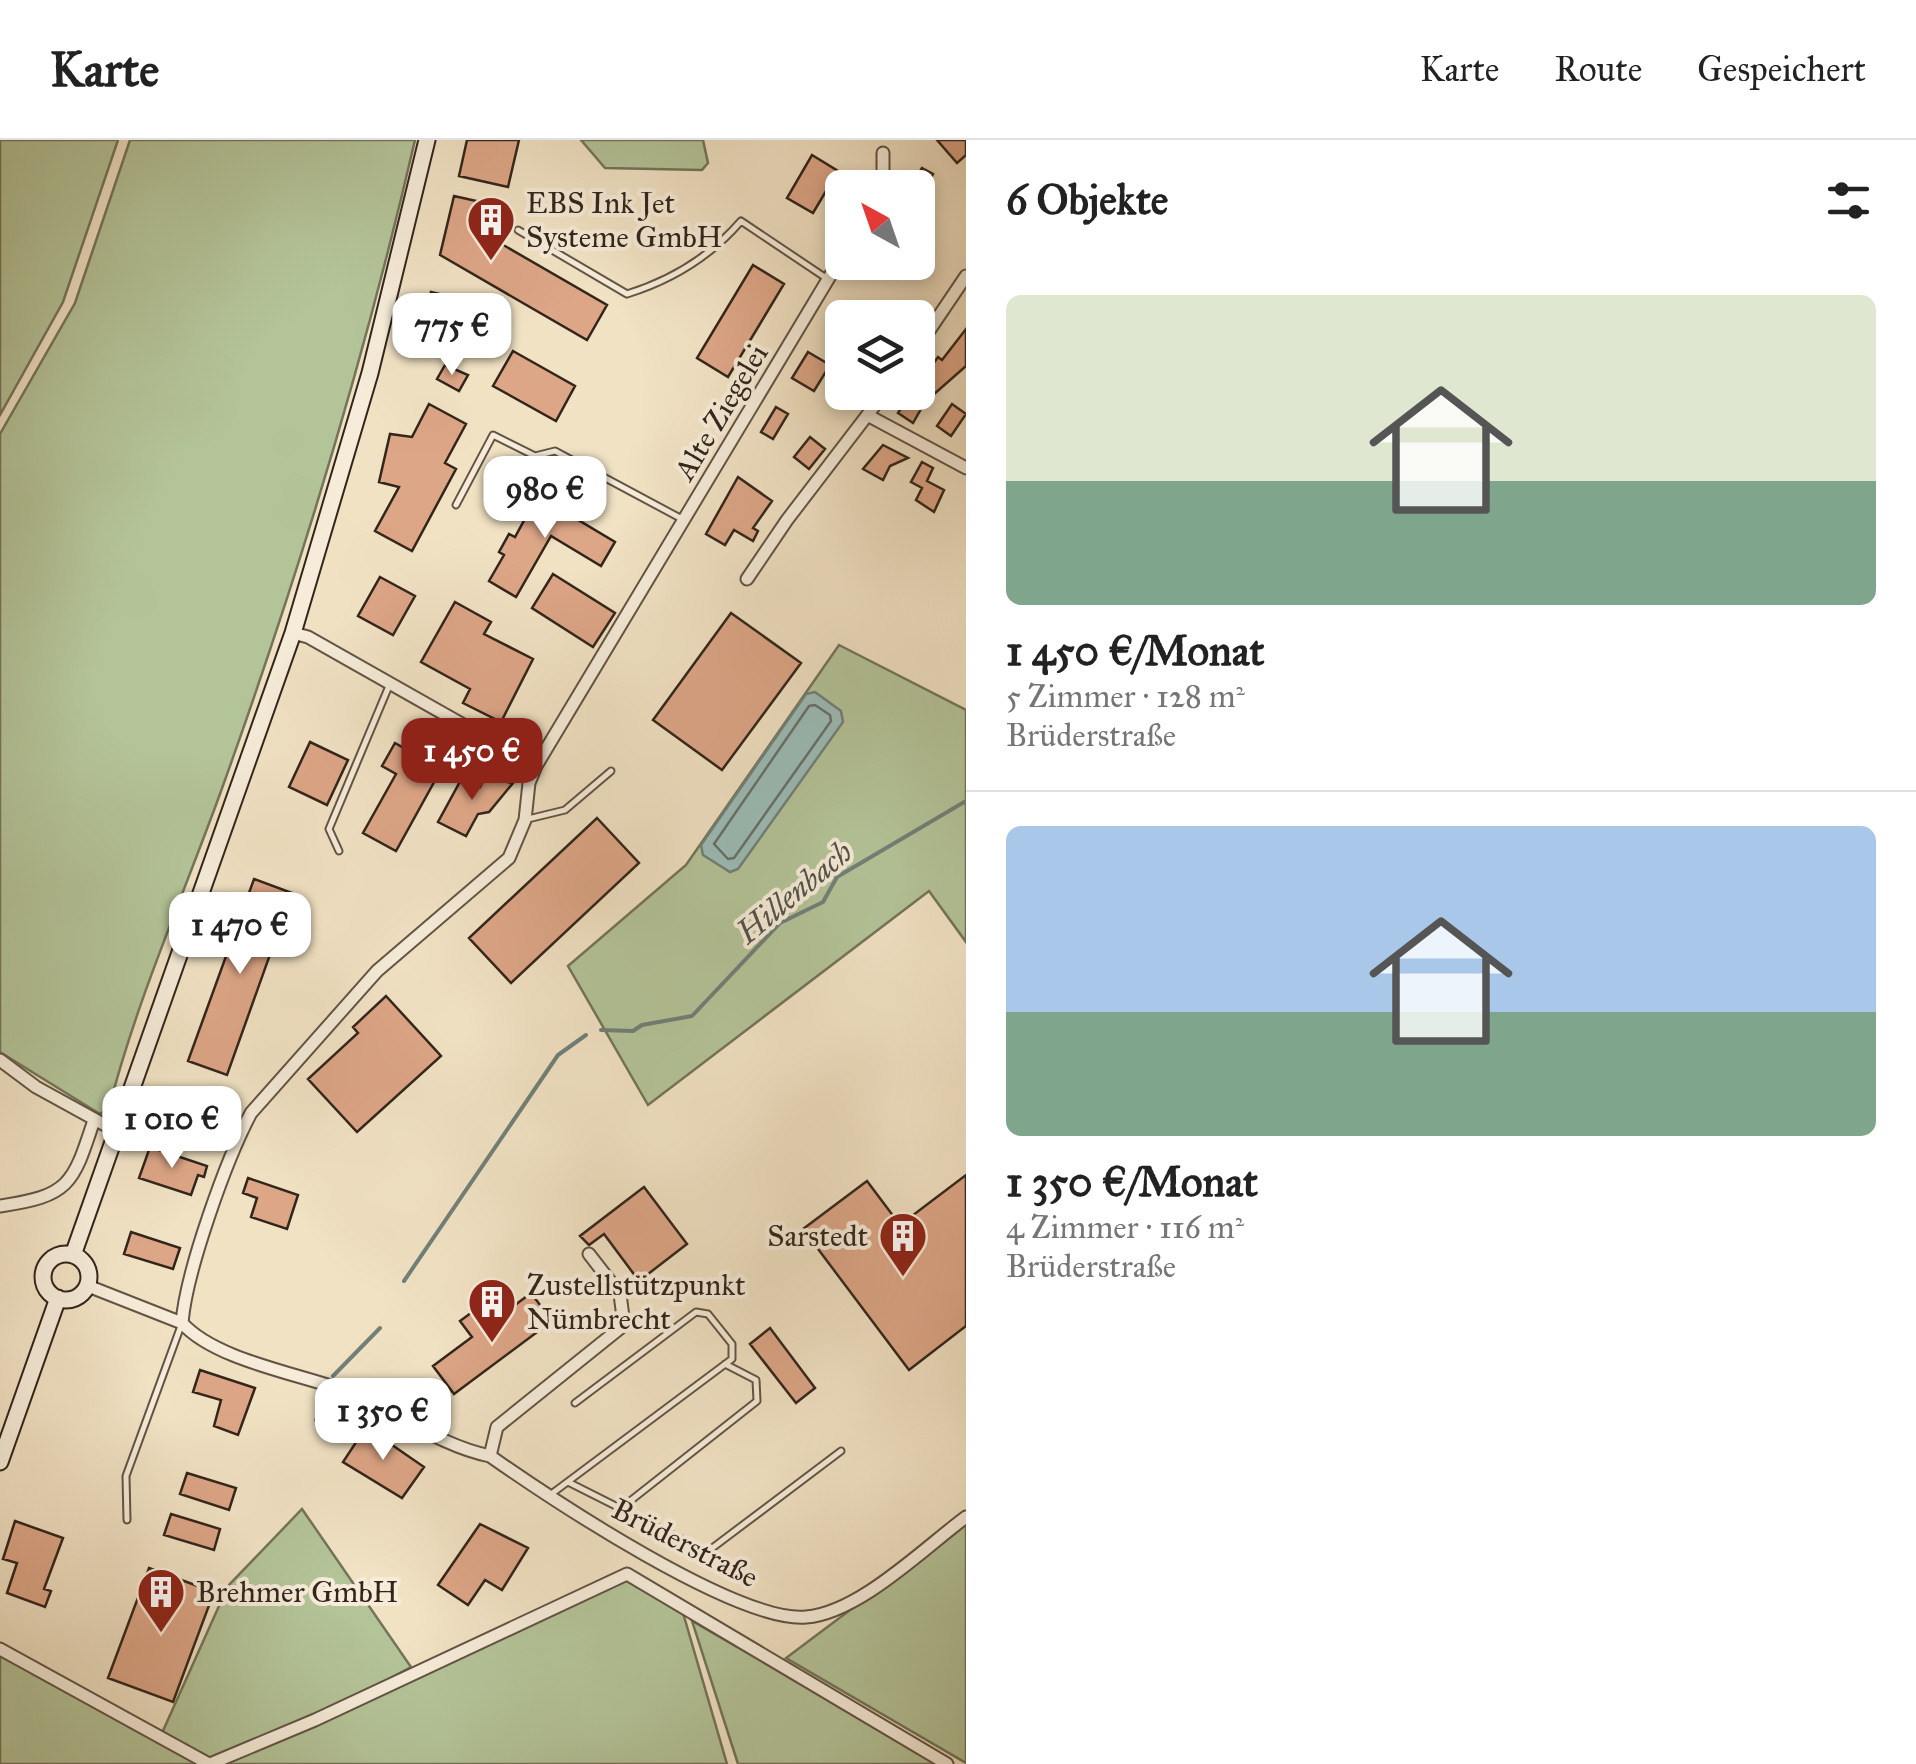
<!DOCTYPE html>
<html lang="de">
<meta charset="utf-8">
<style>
body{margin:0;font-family:"IM FELL Great Primer",serif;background:#f6f6f6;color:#222;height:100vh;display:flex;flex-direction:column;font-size:38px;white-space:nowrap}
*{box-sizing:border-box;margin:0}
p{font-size:32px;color:#767676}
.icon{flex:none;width:55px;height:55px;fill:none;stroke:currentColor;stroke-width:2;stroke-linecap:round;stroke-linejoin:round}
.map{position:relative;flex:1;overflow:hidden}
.drawer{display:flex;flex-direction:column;background:#fff;width:950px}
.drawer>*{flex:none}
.needle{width:65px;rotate:320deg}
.tools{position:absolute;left:825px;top:30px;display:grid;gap:20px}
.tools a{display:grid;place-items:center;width:110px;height:110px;border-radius:15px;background:#fff;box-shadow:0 5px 15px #0003;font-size:50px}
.price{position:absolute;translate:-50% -85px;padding:0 22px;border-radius:20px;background:#fff;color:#222;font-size:32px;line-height:65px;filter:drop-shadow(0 2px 5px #0008)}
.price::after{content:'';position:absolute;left:50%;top:60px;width:30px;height:22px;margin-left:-15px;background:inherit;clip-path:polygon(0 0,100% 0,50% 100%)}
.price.active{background:#8f2418;color:#fff}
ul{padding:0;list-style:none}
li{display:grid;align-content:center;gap:20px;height:530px;padding:0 40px}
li+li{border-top:2px solid #e0e0e0}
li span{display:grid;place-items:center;height:310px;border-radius:15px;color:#555}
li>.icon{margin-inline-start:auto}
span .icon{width:180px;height:180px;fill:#fffc;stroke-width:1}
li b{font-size:42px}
h2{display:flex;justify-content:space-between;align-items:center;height:120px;padding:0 40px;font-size:42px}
header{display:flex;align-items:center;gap:60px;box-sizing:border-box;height:140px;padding:0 50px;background:#fff;border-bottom:2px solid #e0e0e0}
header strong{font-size:48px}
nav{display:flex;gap:55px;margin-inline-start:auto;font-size:35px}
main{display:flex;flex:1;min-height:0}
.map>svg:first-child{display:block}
.green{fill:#b4c499;stroke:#73745a;stroke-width:2.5}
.water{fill:#9bbdb8;stroke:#718079;stroke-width:2.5}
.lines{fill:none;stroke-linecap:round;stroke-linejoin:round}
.shore{stroke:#66716a;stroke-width:2.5}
.stream{stroke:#718079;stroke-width:4}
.building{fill:#dda687;stroke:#32251b;stroke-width:2.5}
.lane-casing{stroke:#625445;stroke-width:9}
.street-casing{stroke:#625445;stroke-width:15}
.secondary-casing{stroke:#32251b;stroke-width:19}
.lane{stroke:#f6ecd9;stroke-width:5}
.street{stroke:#f6ecd9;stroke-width:11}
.secondary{stroke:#f6ecd9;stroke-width:15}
.labels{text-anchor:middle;stroke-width:8;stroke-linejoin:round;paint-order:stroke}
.poi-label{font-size:30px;fill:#32251b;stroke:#f6ecd9;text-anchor:start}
.street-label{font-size:30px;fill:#32251b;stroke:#f6ecd9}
.water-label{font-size:32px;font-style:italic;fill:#52534a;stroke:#f6ecd9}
</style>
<header>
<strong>Karte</strong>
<nav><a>Karte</a><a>Route</a><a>Gespeichert</a></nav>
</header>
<main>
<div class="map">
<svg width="966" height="1624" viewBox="0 0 966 1624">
<rect width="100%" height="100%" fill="#f1e2c4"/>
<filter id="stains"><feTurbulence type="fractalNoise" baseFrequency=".002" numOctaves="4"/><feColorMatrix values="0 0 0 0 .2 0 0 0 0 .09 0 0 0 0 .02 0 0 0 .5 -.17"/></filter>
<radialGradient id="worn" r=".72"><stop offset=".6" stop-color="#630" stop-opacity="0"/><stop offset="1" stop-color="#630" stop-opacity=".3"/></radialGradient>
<!-- green -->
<path class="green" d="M 0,0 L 118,0 L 63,162 L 0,275 Z
M 130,0 L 415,0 C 365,217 300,430 225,640 C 186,750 138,855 109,968 L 100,974 L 0,912 L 0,294 L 75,163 Z
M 581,0 L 703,0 L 708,23 L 702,30 L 605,28 Z
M 839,505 L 966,570 L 966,802 L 929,751 L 648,965 L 568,826 L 686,725 Z
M 302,1369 L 411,1527 L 350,1560 L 627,1434 L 681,1466 L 727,1624 L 0,1624 L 0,1510 L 162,1593 L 228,1446 Z
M 966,1383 L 966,1623 L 786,1518 Z
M 692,1481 L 940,1624 L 738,1624 Z"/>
<!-- water -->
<path class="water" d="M 815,552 L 841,571 L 843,582 L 738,729 L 730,732 L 703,715 L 701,705 L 806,554 Z"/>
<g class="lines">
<!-- shore -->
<path class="shore" d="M 815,565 L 830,575 L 831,581 L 734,718 L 728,719 L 714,704 L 809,566 Z"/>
<!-- stream -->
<path class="stream" d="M 601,890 L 633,891 L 642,885 L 692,876 L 780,783 L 823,762 L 837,737 L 966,661
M 404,1141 L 558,915 L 586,895
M 333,1236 L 380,1188
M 316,1280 L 324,1260"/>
</g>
<!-- building -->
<path class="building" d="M 467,0 L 519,0 L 508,47 L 459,36 Z
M 937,0 L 966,0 L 966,15 L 957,23 Z
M 812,15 L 838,31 L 813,73 L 787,58 Z
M 922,28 L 933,34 L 927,44 L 932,47 L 918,72 L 918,48 L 910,48 Z
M 454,56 L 494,65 L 486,95 L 607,165 L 587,200 L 440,115 Z
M 753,125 L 784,144 L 728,237 L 697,218 Z
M 431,152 L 468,161 L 456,209 L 420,200 Z
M 487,167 L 501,175 L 491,193 L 477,185 Z
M 966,189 L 966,226 L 925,262 L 913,283 L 898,273 L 912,252 L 918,252 L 918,245 L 938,217 L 942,220 Z
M 513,211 L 575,246 L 556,281 L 493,246 Z
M 808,212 L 830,225 L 814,251 L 792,238 Z
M 445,225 L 468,235 L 459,251 L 437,239 Z
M 429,264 L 466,284 L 445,323 L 456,329 L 412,411 L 375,391 L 399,347 L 379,342 L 390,294 L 412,297 Z
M 952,264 L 966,274 L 951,296 L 937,286 Z
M 776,267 L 788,274 L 773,299 L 761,292 Z
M 810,297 L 825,309 L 809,329 L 794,317 Z
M 883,305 L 908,318 L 890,326 L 883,340 L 863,329 Z
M 922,322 L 933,328 L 927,341 L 944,350 L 934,372 L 916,360 L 922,348 L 911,342 Z
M 738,337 L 772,361 L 753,388 L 758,391 L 753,401 L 734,390 L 725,405 L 706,394 Z
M 538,344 L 556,354 L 552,359 L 567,368 L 565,372 L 615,402 L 601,426 L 551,396 L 516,457 L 489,441 L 504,415 L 499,412 L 509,394 L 515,397 L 533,364 L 528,361 Z
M 553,434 L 615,473 L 593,507 L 532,468 Z
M 380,437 L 415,456 L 393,495 L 358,476 Z
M 455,462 L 491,482 L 484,494 L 533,519 L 501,582 L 463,563 L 470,549 L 421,522 Z
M 731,473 L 801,523 L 722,630 L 653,580 Z
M 310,602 L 348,620 L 327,665 L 289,647 Z
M 395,603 L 409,611 L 405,617 L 438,635 L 396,711 L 363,693 L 396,634 L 382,626 Z
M 462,638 L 480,647 L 485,638 L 513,643 L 489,672 L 478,674 L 466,696 L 438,682 Z
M 597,678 L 639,723 L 511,843 L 469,798 Z
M 254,739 L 292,753 L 227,935 L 188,921 Z
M 386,856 L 441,916 L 357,992 L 308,939 L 358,893 L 353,887 Z
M 150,1007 L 207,1026 L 204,1037 L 198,1035 L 191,1055 L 139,1038 Z
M 966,1035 L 966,1186 L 909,1230 L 803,1089 L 867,1041 L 900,1085 Z
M 248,1038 L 298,1055 L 287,1089 L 251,1077 L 257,1058 L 243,1053 Z
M 644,1047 L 687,1104 L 639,1141 L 604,1094 L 589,1105 L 580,1096 Z
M 131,1092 L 180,1108 L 173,1129 L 124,1114 Z
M 531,1153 L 552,1181 L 454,1254 L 433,1226 L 472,1197 L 460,1181 L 486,1162 L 498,1178 Z
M 770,1188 L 815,1248 L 796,1263 L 750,1204 Z
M 200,1230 L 255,1248 L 238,1295 L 214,1286 L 221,1260 L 193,1252 Z
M 366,1287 L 424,1327 L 402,1358 L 343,1322 Z
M 187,1333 L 236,1348 L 229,1370 L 180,1354 Z
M 171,1374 L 220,1389 L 214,1410 L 164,1395 Z
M 15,1381 L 63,1398 L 44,1449 L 51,1451 L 45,1467 L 7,1453 L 17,1423 L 3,1419 Z
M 480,1384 L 528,1408 L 502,1450 L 485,1440 L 468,1465 L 438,1445 Z
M 149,1428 L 214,1452 L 173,1562 L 108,1538 Z"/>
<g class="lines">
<!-- lane casing -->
<g class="lane-casing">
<path id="lane" d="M 518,90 L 627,154 C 672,140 710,117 741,81 L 826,138
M 456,365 L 493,295 L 535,316 L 555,311 L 682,379
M 528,679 L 565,670 L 611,631
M 339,711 L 329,689 L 389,546
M 568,1342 L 707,1412 L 841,1311
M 550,1355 L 732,1219 L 732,1204 L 708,1174 L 696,1172 L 575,1263
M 620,1369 L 757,1261 L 756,1240 L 725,1224
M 127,1380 L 126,1336 L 182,1183"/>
</g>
<!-- street casing -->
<g class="street-casing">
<path id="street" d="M 883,48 L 883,13
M 918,207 L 966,136
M 869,276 L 966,328
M 747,439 L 787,380 L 885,252
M 293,493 L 308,497 L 536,626
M 0,920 L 36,947 L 116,991
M 0,1066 C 70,1056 73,1044 94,980
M 589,1114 L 620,1154 L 624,1185 L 497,1287 L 490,1316 C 438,1305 399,1273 351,1253 C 302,1234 216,1221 182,1183 C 186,1132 226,1020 251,973 L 377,831 L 509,718 L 525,680 L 529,643 L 536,626 L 842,116
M 88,1146 L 182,1183
M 490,1316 C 550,1358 737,1483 806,1477 C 859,1473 924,1408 966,1377
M 0,1509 L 209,1624
M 210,1624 L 315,1580 L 627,1434 L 947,1624"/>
</g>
<!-- secondary casing -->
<g class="secondary-casing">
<path id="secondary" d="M43 1137a23 23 0 1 1 46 0a23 23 0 1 1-46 0Z
M 73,1115 L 293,493 L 370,233 L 427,0
M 0,1322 L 58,1158"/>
</g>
<!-- lane -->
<use href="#lane" class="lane"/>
<!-- street -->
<use href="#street" class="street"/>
<!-- secondary -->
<use href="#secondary" class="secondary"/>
</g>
<!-- icons -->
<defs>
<g id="building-pin" transform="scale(2.5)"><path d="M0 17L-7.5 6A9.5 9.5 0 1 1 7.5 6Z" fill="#8f2418" stroke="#f6ecd9"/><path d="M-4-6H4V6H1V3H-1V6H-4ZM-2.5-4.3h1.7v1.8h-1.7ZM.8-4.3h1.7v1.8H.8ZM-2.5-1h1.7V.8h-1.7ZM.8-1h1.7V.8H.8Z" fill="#fff"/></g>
</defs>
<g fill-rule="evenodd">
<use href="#building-pin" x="491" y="80"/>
<use href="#building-pin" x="903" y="1096"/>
<use href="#building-pin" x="492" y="1162"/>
<use href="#building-pin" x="161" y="1452"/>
</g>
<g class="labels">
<!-- poi labels -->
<g class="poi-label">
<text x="526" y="73">EBS Ink Jet<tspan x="526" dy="34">Systeme GmbH</tspan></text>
<text x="868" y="1106" text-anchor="end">Sarstedt</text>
<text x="527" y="1155">Zustellstützpunkt<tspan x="527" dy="34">Nümbrecht</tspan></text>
<text x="196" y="1462">Brehmer GmbH</text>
</g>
<!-- street labels -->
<g class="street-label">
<text transform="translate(721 272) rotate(-59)" y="10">Alte Ziegelei</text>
<text transform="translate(685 1403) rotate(27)" y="10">Brüderstraße</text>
</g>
<!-- water labels -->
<g class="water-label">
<text transform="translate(794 752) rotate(-40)" y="11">Hillenbach</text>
</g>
</g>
<rect width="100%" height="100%" filter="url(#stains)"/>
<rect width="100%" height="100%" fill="url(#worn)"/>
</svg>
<div class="tools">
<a><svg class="needle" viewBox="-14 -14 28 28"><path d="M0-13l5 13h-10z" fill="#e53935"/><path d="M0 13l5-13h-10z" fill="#767676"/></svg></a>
<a><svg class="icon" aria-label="layers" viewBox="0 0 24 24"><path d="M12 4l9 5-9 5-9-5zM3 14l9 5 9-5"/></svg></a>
</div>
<b class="price" style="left:452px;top:238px">775 €</b>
<b class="price" style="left:545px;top:401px">980 €</b>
<b class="price active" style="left:472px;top:663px">1 450 €</b>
<b class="price" style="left:240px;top:837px">1 470 €</b>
<b class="price" style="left:172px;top:1031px">1 010 €</b>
<b class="price" style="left:383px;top:1323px">1 350 €</b>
</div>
<section class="drawer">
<h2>6 Objekte<svg class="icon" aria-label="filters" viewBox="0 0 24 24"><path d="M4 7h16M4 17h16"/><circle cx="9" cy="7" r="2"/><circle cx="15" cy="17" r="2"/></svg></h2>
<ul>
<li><span style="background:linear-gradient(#dfe7d0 60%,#7fa58c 0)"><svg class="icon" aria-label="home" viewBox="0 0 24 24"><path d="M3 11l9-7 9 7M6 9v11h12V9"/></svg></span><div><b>1 450 €/Monat</b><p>5 Zimmer · 128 m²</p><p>Brüderstraße</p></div></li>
<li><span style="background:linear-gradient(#a9c7e8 60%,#7fa58c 0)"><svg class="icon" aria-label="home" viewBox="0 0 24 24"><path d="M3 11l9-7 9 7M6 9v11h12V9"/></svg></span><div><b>1 350 €/Monat</b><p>4 Zimmer · 116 m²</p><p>Brüderstraße</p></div></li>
</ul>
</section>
</main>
